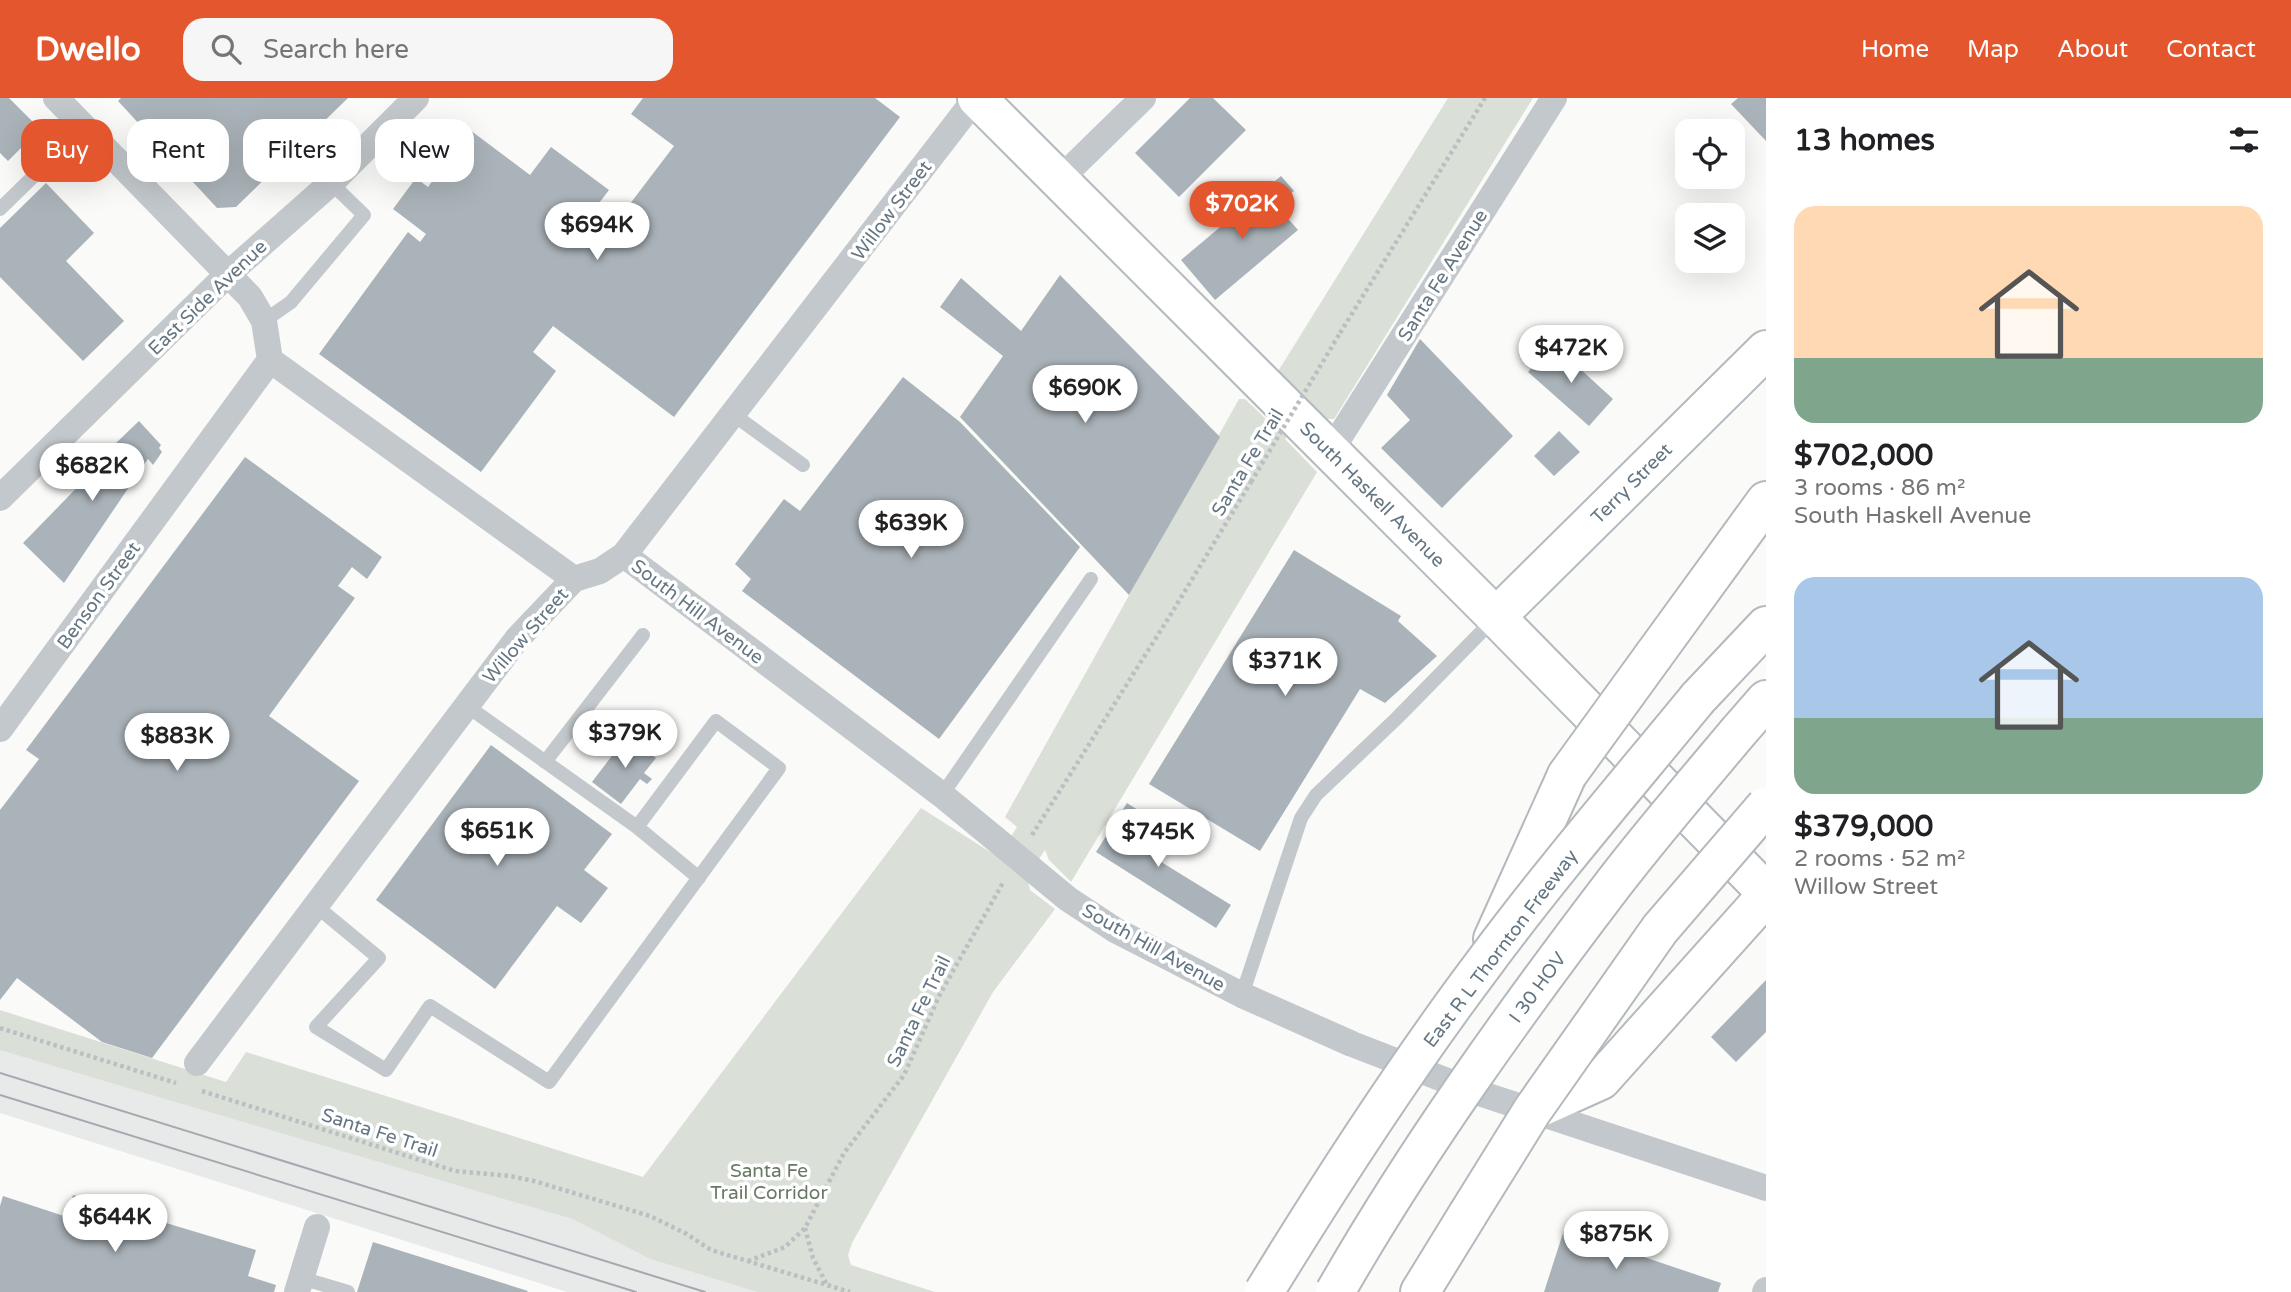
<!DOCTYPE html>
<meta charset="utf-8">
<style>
body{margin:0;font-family:"Varela Round",sans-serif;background:#f6f6f6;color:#202124;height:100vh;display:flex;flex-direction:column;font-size:26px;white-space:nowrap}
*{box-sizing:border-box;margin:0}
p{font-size:23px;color:#757577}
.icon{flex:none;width:38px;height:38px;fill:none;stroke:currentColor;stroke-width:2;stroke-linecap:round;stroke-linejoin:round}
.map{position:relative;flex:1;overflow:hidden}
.panel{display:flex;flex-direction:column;background:#fff;width:525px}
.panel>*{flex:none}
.top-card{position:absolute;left:21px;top:21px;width:665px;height:63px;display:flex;gap:14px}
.buttons{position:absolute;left:1675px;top:21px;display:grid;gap:14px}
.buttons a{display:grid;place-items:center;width:70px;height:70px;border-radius:14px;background:#fff;box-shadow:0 7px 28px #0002;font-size:35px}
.price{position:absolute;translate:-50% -60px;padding:0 16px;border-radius:24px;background:#fff;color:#222;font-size:23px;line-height:46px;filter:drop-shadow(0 2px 4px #0008)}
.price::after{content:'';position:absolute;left:50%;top:42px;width:21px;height:16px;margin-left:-10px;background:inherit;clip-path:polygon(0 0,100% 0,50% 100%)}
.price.on{background:#e4572e;color:#fff}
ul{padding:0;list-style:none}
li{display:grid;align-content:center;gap:14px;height:371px;padding:0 28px}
li span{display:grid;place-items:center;height:217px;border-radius:21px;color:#555}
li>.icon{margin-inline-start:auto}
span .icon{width:126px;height:126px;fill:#fffc;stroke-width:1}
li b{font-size:30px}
h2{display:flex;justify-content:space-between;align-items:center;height:84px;padding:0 28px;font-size:30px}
.pill{padding:0 24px;border-radius:21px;background:#fff;box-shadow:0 7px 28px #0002;font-size:24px;line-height:63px}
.pill.on{background:#e4572e;color:#fff}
header{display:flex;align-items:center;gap:42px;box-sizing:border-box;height:98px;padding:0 35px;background:#e4572e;color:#fff}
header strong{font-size:33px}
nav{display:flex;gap:38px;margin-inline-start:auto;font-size:24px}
.search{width:490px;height:63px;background:#f6f6f6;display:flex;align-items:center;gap:18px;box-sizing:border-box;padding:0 24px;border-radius:21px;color:#757577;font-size:26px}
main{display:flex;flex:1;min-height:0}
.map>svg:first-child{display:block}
.built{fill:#e8e9e9}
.green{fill:#dadfd7}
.building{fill:#aab3b9}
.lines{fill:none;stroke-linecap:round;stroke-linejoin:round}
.secondary-casing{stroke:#b3babf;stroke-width:42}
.highway-casing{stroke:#b4b9bd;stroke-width:42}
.path{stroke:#bbbfc2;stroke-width:4.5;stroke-dasharray:3.5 3.5;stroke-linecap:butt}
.lane{stroke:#c3c8cc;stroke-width:14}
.street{stroke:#c3c8cc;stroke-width:26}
.secondary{stroke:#fff;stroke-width:38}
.highway{stroke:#fff;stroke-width:38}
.tram{stroke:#a2aab0;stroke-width:2}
.highway-bridge-casing{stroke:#b4b9bd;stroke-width:42;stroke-linecap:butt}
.path-bridge{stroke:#bbbfc2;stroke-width:4.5;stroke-dasharray:3.5 3.5;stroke-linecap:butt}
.highway-bridge{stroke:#fff;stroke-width:38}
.labels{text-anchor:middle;stroke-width:7;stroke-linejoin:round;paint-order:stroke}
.street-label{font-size:19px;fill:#657683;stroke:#fff}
.park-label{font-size:19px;fill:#687a64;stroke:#fff}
</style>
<header>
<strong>Dwello</strong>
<div class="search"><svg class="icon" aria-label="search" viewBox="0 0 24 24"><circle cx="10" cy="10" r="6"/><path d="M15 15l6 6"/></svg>Search here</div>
<nav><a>Home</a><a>Map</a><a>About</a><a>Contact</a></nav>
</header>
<main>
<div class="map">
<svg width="1766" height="1194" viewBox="0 0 1766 1194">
<rect width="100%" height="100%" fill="#fafaf8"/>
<!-- built -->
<path class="built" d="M 0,946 L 572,1121 L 650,1161 L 757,1194 L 567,1194 L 0,1015 Z"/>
<!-- green -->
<path class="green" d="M 1448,0 L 1533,0 L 1334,321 L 1325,321 L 1308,308 L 1285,341 L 1317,374 L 1071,784 L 1049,762 L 1045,752 L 1027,779 L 1030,792 L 1055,811 L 993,894 L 852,1145 L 848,1157 L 851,1167 L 935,1194 L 757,1194 L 650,1161 L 572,1121 L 0,952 L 0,912 L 226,984 L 246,954 L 643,1079 L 921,710 L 998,759 L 1017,729 L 1005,719 L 1239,301 L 1245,301 L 1271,326 L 1293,292 L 1277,275 Z"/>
<!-- building -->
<path class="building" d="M 0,0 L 9,0 L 40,31 L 8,63 L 0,55 Z
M 121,0 L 348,0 L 236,109 L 217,110 L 118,3 Z
M 643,0 L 875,0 L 900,19 L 674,319 L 553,228 L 533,254 L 556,273 L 481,374 L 319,256 L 408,134 L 420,144 L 426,136 L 393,111 L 416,80 L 428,89 L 470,32 L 530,77 L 551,49 L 609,92 L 587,121 L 607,136 L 674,48 L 631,16 Z
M 1190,0 L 1213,0 L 1246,32 L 1179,99 L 1135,55 Z
M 1738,0 L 1766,0 L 1766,43 L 1731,6 Z
M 1281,78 L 1294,93 L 1276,107 L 1298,132 L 1215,202 L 1181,162 Z
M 46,85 L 94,135 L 66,163 L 124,223 L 83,263 L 0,179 L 0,130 Z
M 1060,177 L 1220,339 L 1129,497 L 960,319 L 1003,258 L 940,209 L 961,180 L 1021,233 Z
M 1420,241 L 1513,338 L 1442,410 L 1381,350 L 1410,322 L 1387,297 Z
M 1553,246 L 1613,301 L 1589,328 L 1528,274 Z
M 903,279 L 960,324 L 1080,449 L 939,641 L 742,493 L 751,481 L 735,466 L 784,401 L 800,413 Z
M 139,323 L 161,347 L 159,350 L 162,354 L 153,367 L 148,361 L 64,485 L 23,445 L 97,369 L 93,367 Z
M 1559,333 L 1580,354 L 1554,378 L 1534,358 Z
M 245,359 L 382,459 L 367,481 L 352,469 L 338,488 L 355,500 L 269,618 L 359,683 L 152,960 L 102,944 L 17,880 L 0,902 L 0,712 L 39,661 L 26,652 Z
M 1294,452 L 1401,518 L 1398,523 L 1437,558 L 1385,605 L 1360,591 L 1260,753 L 1149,686 Z
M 627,638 L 656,660 L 644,675 L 652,681 L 647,686 L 640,681 L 621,706 L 592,684 Z
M 491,647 L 612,736 L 584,772 L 608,790 L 581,825 L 557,808 L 495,891 L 376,802 Z
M 1127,705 L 1149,719 L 1132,746 L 1231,807 L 1216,830 L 1096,754 Z
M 1766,882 L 1766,934 L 1736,964 L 1711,939 Z
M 73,1097 L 256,1152 L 248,1178 L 276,1187 L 274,1194 L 0,1194 L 0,1108 L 3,1098 L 67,1119 Z
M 1564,1132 L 1721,1185 L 1718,1194 L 1544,1194 Z
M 373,1144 L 528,1193 L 527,1194 L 357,1194 Z"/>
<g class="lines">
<!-- secondary casing -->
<g class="secondary-casing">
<path id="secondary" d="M 977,0 L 1496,519 L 1766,794
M 1496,519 L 1766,252"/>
</g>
<!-- highway casing -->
<g class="highway-casing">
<path id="highway" d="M 1654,557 L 1766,403
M 1698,600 L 1766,528
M 1739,633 L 1766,602
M 1493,841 L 1567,677
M 1532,1013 L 1601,982 L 1766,798
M 1420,1194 L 1468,1116"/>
</g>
<!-- path -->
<path class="path" d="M 1340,235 L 1485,0
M 1032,737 L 1171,516 L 1251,384
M 0,930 L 176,985
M 202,993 L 455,1073 L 510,1078 L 534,1083 L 650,1118 L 685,1135 L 711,1152 L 850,1194
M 805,1130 L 813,1160 L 827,1187
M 748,1163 L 785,1149 L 805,1130 L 844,1055 L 904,977 L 940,896 L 1004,783"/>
<!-- lane -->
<path class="lane" d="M 0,111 L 84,29
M 264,223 L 291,204 L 364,117 L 331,85
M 734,317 L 803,367
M 467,608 L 637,729
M 545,664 L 643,537
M 942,697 L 1091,481
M 316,808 L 379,860 L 316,929 L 386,972 L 430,908 L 549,984 L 779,670 L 716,623 L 637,729 L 699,780
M 1242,897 L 1301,720 L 1316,697 L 1397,620 L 1495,520
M 301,1180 L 348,1194"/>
<!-- street -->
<path class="street" d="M 56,0 L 250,199 L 264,223 L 270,262 L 574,481
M 1059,82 L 1143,0
M 1330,354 L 1554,0
M 0,400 L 228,176 L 331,85 L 416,0
M 624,457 L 942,697 L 1068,801 L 1115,832 L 1242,897 L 1352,946 L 1476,994 L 1766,1090
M 0,631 L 270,262
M 197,965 L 517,541 L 574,481 L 600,473 L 624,457 L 976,0
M 297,1194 L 317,1129
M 1765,1194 L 1766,1192"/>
<!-- secondary -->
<use href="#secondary" class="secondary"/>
<!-- highway -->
<use href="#highway" class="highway"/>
<!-- tram -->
<path class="tram" d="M 0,975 L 705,1194
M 0,997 L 636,1194"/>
<!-- highway-bridge casing -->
<g class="highway-bridge-casing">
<path id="highway-bridge" d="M 1567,677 L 1654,557
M 1468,1116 L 1532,1013 L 1660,831 L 1766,708
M 1264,1194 C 1332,1083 1403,973 1482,868 C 1550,776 1625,689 1698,600
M 1335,1194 C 1417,1051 1514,916 1614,785 C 1654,733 1697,683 1739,633"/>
</g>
<!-- path-bridge -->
<path class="path-bridge" d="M 1251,384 L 1340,235"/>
<!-- highway-bridge -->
<use href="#highway-bridge" class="highway-bridge"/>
</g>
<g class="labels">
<!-- street labels -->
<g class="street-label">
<text transform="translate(891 112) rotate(-53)" y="7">Willow Street</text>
<text transform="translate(1442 177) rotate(-58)" y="7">Santa Fe Avenue</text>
<text transform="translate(207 199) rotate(-44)" y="7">East Side Avenue</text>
<text transform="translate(1247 364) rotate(-59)" y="7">Santa Fe Trail</text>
<text transform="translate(1631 385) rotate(-45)" y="7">Terry Street</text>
<text transform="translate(1373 396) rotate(45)" y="7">South Haskell Avenue</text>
<text transform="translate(98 497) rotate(-54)" y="7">Benson Street</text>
<text transform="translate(698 513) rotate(37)" y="7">South Hill Avenue</text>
<text transform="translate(525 537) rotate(-49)" y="7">Willow Street</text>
<text transform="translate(1154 849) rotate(29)" y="7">South Hill Avenue</text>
<text transform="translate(1500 850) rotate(-53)" y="7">East R L Thornton Freeway</text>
<text transform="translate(1537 889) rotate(-54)" y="7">I 30 HOV</text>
<text transform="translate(918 913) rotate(-64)" y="7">Santa Fe Trail</text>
<text transform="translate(380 1034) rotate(18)" y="7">Santa Fe Trail</text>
</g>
<!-- park labels -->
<g class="park-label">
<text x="769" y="1079">Santa Fe<tspan x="769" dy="22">Trail Corridor</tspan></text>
</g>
</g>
</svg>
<div class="buttons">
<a><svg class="icon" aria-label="locate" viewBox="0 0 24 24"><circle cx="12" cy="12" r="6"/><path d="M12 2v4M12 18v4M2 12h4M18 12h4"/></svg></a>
<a><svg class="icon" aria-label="layers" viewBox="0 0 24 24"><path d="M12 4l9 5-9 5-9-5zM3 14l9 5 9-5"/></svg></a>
</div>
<b class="price on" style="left:1242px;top:143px">$702K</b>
<b class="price" style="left:597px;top:164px">$694K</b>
<b class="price" style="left:1571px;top:287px">$472K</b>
<b class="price" style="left:1085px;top:327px">$690K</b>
<b class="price" style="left:92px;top:405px">$682K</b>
<b class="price" style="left:911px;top:462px">$639K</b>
<b class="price" style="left:1285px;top:600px">$371K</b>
<b class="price" style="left:625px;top:672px">$379K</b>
<b class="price" style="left:177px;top:675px">$883K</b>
<b class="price" style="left:497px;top:770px">$651K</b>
<b class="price" style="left:1158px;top:771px">$745K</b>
<b class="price" style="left:115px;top:1156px">$644K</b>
<b class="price" style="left:1616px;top:1173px">$875K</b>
<div class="top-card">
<a class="pill on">Buy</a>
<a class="pill">Rent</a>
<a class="pill">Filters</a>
<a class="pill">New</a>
</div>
</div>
<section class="panel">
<h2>13 homes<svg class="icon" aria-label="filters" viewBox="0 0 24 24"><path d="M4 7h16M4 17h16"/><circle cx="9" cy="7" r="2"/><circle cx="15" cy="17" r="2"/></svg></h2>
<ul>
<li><span style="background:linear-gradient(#ffd9b3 70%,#7fa58c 0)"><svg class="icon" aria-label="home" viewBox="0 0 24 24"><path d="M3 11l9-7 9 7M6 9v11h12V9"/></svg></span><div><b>$702,000</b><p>3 rooms · 86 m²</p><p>South Haskell Avenue</p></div></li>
<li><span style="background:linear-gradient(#a9c7e8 65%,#7fa58c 0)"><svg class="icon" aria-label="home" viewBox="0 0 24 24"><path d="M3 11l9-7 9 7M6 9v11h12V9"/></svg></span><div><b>$379,000</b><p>2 rooms · 52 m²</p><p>Willow Street</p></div></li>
</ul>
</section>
</main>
